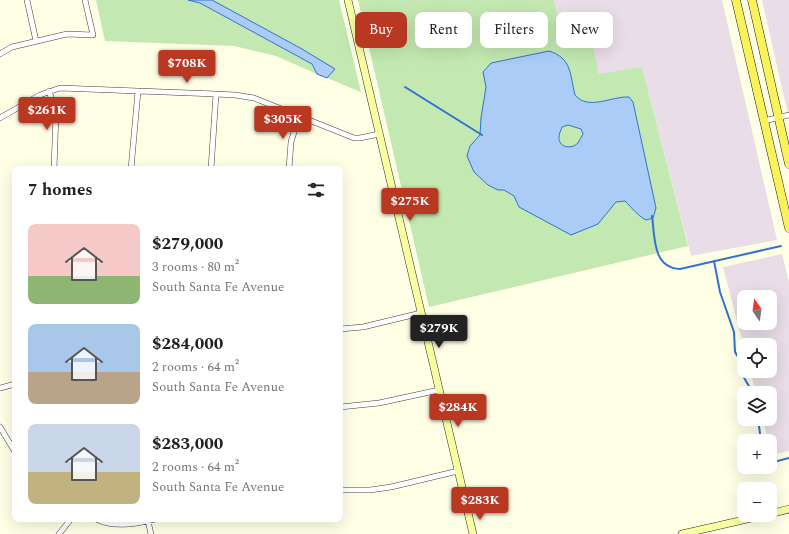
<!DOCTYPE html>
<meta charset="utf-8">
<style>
body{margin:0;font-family:Spectral,serif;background:#f2f2f2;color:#202124;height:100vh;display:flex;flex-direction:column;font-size:15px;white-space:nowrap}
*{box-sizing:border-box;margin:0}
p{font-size:13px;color:#757577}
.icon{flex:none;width:22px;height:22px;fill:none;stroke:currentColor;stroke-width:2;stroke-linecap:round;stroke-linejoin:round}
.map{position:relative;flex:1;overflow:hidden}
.side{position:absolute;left:12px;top:166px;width:331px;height:356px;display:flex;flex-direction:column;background:#fff;border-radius:8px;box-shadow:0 4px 16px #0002}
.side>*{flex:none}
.banner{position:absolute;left:355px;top:12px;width:374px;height:36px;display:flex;gap:8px}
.needle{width:26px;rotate:347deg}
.controls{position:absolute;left:737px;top:290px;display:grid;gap:8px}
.controls a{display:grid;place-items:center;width:40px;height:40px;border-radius:8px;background:#fff;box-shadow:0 4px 16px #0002;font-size:20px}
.price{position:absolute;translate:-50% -34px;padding:0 9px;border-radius:4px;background:#b93822;color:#fff;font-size:13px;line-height:26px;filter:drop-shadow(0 1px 2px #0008)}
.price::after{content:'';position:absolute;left:50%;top:24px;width:12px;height:9px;margin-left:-6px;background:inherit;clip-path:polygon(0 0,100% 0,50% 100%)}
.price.selected{background:#222;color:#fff}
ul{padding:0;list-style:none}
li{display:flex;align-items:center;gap:12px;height:100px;padding:0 16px}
li span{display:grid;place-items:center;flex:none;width:112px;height:80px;border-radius:8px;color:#555}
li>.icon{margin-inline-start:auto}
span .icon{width:48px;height:48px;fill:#fffc;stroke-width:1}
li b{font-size:17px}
h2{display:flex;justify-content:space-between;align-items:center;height:48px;padding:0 16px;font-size:17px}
.chip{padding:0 14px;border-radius:8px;background:#fff;box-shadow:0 4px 16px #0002;font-size:14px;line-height:36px}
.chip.selected{background:#b93822;color:#fff}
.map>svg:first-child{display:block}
.industrial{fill:#e9dde8;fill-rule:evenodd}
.green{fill:#c3e8b1}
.water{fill:#abccf6;stroke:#3272ce;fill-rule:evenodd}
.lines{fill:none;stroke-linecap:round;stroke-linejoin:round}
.stream{stroke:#3272ce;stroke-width:2}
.street-casing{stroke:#3d3d3d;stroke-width:6}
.secondary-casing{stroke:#2c2c2c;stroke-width:8}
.primary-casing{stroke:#1b1b1b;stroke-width:9}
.street{stroke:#fff;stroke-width:5}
.secondary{stroke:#f7ffa1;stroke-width:7}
.primary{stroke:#faf25b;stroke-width:8}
</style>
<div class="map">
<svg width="789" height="534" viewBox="0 0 789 534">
<rect width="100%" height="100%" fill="#ffffe6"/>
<!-- industrial -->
<path class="industrial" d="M 554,0 L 722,0 L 777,240 L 691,256 L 642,67 L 599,75 L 588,23 L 561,28 Z
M 762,0 L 789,0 L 789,119 Z
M 782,254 L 789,282 L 789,451 L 772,455 L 770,441 L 768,441 L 763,419 L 770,419 L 770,393 L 756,393 L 750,371 L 770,371 L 770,345 L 744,345 L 744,348 L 723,267 ZM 744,297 L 770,297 L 770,323 L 744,323 Z"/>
<!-- green -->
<path class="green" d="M 96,0 L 188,0 L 200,3 L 312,64 L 317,74 L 276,56 L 234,46 L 105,41 Z
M 212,0 L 339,0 L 361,92 L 327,78 L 334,69 L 302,49 Z
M 358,0 L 554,0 L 561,28 L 588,23 L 599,74 L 642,67 L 688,246 L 429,307 Z"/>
<!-- water -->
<path class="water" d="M 188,0 L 212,0 L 302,49 L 335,69 L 327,78 L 317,74 L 312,64 L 200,3 Z
M 549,51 C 572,58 570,75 575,95 C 588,111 612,96 629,97 L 633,102 L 656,208 L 653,218 L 646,220 C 637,215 632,208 625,201 L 616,202 L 598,224 L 571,235 L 519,207 L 514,196 L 504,190 L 498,190 L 488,185 L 474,172 L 467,156 L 470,146 L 480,135 L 481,118 L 486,87 L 483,72 L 491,63 ZM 568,125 L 581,129 L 583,134 C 581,137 580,140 578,143 C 571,150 558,147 559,137 C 559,134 561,130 562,127 Z"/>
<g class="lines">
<!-- stream -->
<path class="stream" d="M 405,87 L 482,135
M 652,216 C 655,236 652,268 680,269 L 781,246
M 714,261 L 720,292 L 734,332 L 735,352 L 743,365 L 743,376 L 753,393
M 758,419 L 761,441
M 770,463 L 789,458"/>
<!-- street casing -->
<g class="street-casing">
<path id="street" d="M 27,0 L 36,41
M 0,54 L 12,47 L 67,34 L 93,35 L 85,0
M 49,91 L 56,113 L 54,169
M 0,118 L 40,95 L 60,88 L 216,94 L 235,95 L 254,98 L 354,138 L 360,138 L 379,134
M 764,121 L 789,115
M 131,169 L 138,91
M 211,169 L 216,94
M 289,169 L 291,142 L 299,116
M 340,329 L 363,327 L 421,313
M 0,388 L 15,384
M 340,407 L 379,403 L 439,390
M 0,427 L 15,452
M 340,490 L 370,490 L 391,487 L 458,471
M 96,519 C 114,528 136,524 155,519
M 148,521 L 151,534
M 59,534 L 71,519"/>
</g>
<!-- secondary casing -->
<g class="secondary-casing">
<path id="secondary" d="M 348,0 L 473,534
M 770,514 L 789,509
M 682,534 L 765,515"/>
</g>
<!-- primary casing -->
<g class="primary-casing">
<path id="primary" d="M 736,0 L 789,228
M 752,0 L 789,164"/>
</g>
<!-- street -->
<use href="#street" class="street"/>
<!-- secondary -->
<use href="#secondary" class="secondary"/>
<!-- primary -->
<use href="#primary" class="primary"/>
</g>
</svg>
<div class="controls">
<a><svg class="needle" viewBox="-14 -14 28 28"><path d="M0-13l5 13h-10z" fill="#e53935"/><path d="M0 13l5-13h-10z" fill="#757577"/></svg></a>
<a><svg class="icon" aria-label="locate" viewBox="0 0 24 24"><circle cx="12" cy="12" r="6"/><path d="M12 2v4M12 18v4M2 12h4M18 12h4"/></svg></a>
<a><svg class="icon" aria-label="layers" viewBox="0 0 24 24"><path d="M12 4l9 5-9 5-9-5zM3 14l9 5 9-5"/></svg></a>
<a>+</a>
<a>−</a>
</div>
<b class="price" style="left:187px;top:84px">$708K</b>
<b class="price" style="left:47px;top:131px">$261K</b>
<b class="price" style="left:283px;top:140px">$305K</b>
<b class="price" style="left:410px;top:222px">$275K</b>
<b class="price selected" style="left:439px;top:349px">$279K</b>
<b class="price" style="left:458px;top:428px">$284K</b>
<b class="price" style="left:480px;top:521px">$283K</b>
<div class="banner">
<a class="chip selected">Buy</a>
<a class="chip">Rent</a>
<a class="chip">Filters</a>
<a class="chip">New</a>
</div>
<section class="side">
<h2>7 homes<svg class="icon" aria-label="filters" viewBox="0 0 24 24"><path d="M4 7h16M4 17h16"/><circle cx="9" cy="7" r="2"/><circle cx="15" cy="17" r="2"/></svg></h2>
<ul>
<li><span style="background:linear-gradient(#f6c9c9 65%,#8fb573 0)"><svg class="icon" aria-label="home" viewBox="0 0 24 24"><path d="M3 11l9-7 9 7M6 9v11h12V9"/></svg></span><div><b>$279,000</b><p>3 rooms · 80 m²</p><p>South Santa Fe Avenue</p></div></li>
<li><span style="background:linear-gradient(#a9c7e8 60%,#b9a48a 0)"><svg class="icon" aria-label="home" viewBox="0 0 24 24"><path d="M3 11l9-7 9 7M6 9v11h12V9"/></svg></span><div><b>$284,000</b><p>2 rooms · 64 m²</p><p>South Santa Fe Avenue</p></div></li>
<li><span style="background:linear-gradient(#c9d6e8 60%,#c2b280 0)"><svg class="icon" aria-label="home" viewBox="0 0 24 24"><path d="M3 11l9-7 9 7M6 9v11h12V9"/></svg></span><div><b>$283,000</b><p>2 rooms · 64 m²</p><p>South Santa Fe Avenue</p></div></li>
</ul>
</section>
</div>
